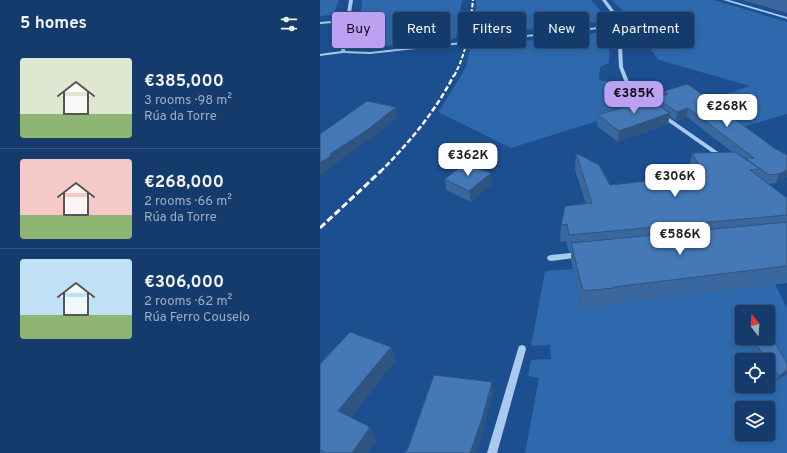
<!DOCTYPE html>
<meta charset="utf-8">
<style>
body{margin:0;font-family:Overpass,sans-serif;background:#214673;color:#f1f3f6;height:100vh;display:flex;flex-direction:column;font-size:15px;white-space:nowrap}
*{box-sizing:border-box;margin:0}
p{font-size:13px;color:#9dadc1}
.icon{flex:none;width:22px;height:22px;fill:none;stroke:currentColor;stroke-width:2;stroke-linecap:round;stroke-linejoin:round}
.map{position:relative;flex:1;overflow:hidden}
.drawer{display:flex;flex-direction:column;background:#143b6b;width:320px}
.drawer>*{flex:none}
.banner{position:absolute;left:12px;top:12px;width:380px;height:36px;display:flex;gap:8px}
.needle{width:26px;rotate:343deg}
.buttons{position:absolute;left:415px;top:305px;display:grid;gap:8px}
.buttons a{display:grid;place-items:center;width:40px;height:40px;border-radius:4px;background:#143b6b;box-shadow:0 2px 6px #0003,0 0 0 1px #33557e;font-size:20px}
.price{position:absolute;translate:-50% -34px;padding:0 9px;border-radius:8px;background:#fff;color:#222;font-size:13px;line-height:26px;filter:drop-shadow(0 1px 2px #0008)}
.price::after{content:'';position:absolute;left:50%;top:24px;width:12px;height:9px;margin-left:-6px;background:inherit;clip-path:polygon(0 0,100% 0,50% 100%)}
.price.active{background:#bca0f2;color:#111}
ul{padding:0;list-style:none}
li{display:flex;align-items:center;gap:12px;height:100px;padding:0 20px}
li+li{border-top:1px solid #33557e}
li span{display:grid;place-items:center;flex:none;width:112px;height:80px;border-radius:4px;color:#555}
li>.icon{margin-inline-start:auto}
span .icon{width:48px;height:48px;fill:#fffc;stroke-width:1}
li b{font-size:17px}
h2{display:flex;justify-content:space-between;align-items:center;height:48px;padding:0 20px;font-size:17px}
.pill{padding:0 14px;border-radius:4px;background:#143b6b;box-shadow:0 2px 6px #0003,0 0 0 1px #33557e;font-size:14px;line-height:36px}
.pill.active{background:#bca0f2;color:#111}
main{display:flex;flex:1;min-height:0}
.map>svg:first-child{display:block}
.green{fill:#2e69ad;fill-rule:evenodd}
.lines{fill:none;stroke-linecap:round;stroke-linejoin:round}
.minor{fill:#a9c9ee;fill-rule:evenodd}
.rail-far2{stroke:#fff;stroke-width:2;stroke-dasharray:4.5 2;stroke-linecap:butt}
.rail-far1{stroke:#fff;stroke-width:2.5;stroke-dasharray:5.5 2.5;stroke-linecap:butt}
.rail{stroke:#fff;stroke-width:3;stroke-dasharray:7 3;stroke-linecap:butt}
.wall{fill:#3a679d}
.shaded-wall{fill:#305480}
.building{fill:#4478b7;stroke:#305480}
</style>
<main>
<section class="drawer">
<h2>5 homes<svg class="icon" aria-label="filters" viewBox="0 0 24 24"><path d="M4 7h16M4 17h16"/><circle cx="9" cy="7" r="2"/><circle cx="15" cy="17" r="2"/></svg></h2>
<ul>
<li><span style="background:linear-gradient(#dfe7d0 70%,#8fb573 0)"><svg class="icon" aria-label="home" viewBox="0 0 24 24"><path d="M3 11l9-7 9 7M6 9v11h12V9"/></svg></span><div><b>€385,000</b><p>3 rooms · 98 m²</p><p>Rúa da Torre</p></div></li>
<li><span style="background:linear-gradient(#f6c9c9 70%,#8fb573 0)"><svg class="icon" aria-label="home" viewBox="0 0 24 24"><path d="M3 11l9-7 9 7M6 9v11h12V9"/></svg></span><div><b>€268,000</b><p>2 rooms · 66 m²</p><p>Rúa da Torre</p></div></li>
<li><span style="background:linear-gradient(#bfe0f5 70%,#8fb573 0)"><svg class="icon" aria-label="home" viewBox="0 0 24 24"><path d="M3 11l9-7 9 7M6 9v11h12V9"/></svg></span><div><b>€306,000</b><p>2 rooms · 62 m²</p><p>Rúa Ferro Couselo</p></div></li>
</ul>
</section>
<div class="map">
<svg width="467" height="453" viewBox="0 0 467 453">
<rect width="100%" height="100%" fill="#1b4f8f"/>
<!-- green -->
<path class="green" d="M 0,0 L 19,0 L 13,15 L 0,16 Z
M 42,0 L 142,0 L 136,38 L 47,48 L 39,46 Z
M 156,0 L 271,0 L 286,16 L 285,18 L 279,22 L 152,36 L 155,25 Z
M 292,0 L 394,0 L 467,22 L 467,114 L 415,129 L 383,102 L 430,86 L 339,60 L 328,46 L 309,45 C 317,22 308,16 292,0 Z
M 283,32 L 290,34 L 289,63 L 280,67 L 279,80 L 295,83 L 319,108 L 191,148 L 118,112 L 123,105 L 146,67 L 150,47 Z
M 310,263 L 323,300 L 455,284 L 467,308 L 467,453 L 205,453 L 219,378 L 208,376 L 211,360 L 231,359 L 230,345 L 211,346 L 225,271 L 253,269 L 262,308 L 281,266 ZM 422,312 L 448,312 L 448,338 L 422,338 ZM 422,360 L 448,360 L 448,386 L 422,386 ZM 422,408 L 448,408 L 448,434 L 422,434 Z"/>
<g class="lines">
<!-- minor -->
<path class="minor" d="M 29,0 L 33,0 L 25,51 L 50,52 L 297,25 L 293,15 L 282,0 L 286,0 L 297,15 L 301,26 L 303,67 L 309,82 L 333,106 L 332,107 L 328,107 L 305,83 L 299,67 L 297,27 L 50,54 L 23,53 L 0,56 L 0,54 L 21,51 L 25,22 L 0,24 L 0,22 L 26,20 Z
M 403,0 L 409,0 L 467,17 L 467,19 Z
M 342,113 L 404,156 L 405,157 L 404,158 L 400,158 L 340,116 L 340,114 Z
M 260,252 L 263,253 L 264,255 L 263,257 L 231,261 L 228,260 L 227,258 L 228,256 L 231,255 Z
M 202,345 L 205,346 L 206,349 L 177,453 L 167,453 L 198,349 L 199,346 Z"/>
<!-- rail-far2 -->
<path class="rail-far2" d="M 134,76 C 147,52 150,27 153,0"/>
<!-- rail-far1 -->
<path class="rail-far1" d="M 60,172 C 89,143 115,112 134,75"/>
<!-- rail -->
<path class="rail" d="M 0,228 L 61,171"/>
</g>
<!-- wall -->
<path class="wall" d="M 422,0 L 467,0 L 467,13 Z
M 344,91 L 467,155 L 456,183 L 448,184 L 467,198 L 467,283 L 292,304 L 292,305 L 262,308 L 251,260 L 251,252 L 249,252 L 246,241 L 240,242 L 241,225 L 266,204 L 255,170 L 256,153 L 290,185 L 373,176 L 369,170 L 372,153 L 412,152 L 367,117 L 356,121 L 349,116 L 348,124 L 298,142 L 277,126 L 278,115 L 336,103 L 336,98 L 344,95 Z
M 125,179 L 172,184 L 151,202 L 126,190 Z
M 418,319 L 422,319 L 422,334 L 416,325 Z
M 425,338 L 448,338 L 467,363 L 467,374 L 456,381 L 448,371 L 448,360 L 440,360 Z
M 71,347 L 75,361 L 31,417 L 50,427 L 56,440 L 47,453 L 0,453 L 0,364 Z"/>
<!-- shaded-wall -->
<path class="shaded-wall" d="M 76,107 L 78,117 L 49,140 L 15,164 L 15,165 L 0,176 L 0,163 L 10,154 Z
M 368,108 L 367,117 L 356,121 L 357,112 Z
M 350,113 L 348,124 L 298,142 L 299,131 Z
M 467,170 L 467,177 L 456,183 L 459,174 Z
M 171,173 L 172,184 L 151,202 L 149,191 Z
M 71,347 L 75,361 L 25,425 L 18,411 Z
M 467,370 L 467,374 L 456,381 L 459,376 Z
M 172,382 L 173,394 L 164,430 L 156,453 L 150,453 Z
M 50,427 L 56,440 L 47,453 L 32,453 Z"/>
<!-- building -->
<path class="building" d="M 368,84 L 454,148 L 467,155 L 467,170 L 459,174 L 449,175 L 425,158 L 434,158 L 368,108 L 357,112 L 336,98 L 348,94 L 344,91 Z
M 328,99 L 350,113 L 299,131 L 278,115 Z
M 47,101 L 76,107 L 47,130 L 10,154 L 12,155 L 0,163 L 0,134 Z
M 415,152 L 440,169 L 430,170 L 467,198 L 467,215 L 249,235 L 247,224 L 241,225 L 245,206 L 272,203 L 256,153 L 279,165 L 290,185 L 385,175 L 372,153 Z
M 144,164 L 171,173 L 149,191 L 125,179 Z
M 467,222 L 467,266 L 294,287 L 294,288 L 263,291 L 251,243 Z
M 418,319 L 422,319 L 422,325 Z
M 30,332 L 71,347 L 18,411 L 50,427 L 32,453 L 6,453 L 0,450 L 0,364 Z
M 448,332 L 467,363 L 467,370 L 459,376 L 448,361 L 448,360 L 447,360 L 431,338 L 448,338 Z
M 114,375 L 172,382 L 162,419 L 150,453 L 85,453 L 88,448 Z"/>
</svg>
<div class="buttons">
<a><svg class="needle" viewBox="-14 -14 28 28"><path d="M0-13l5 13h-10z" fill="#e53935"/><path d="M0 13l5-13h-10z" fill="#9dadc1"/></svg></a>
<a><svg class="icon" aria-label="locate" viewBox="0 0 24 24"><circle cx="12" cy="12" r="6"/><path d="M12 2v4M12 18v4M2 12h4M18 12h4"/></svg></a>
<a><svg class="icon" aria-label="layers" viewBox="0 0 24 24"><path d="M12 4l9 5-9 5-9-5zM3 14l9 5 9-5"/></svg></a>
</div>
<b class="price active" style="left:314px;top:115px">€385K</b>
<b class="price" style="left:407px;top:128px">€268K</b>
<b class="price" style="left:148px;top:177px">€362K</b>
<b class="price" style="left:355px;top:198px">€306K</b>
<b class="price" style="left:360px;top:256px">€586K</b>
<div class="banner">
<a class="pill active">Buy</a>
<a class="pill">Rent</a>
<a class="pill">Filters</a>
<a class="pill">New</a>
<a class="pill">Apartment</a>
</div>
</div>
</main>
